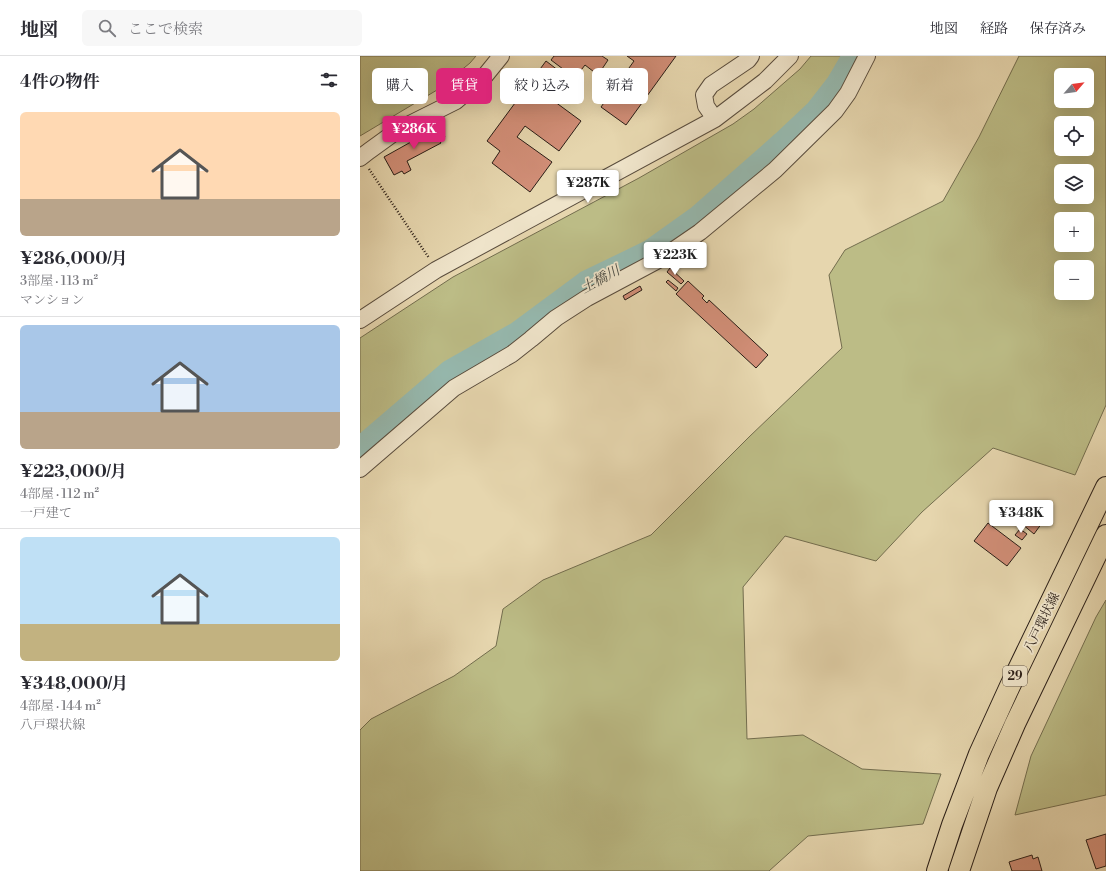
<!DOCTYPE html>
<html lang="ja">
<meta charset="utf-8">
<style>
body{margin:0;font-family:"Libre Bodoni","Noto Serif JP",serif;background:#f7f7f7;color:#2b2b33;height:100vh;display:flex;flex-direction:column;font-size:15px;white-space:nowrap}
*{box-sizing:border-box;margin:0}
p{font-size:13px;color:#7c7c81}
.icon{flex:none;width:22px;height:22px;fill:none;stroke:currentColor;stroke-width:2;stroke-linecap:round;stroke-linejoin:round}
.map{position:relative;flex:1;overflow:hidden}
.panel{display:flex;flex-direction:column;background:#fff;width:360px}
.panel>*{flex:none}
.hud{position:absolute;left:12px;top:12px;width:380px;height:36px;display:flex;gap:8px}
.needle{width:26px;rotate:62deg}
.fabs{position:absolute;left:694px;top:12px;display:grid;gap:8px}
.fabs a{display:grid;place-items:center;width:40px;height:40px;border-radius:6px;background:#fff;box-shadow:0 4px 16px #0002;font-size:20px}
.price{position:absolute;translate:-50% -34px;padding:0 9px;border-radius:4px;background:#fff;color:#222;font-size:13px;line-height:26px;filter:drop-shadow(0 1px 2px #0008)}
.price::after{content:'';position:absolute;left:50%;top:24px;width:12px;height:9px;margin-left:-6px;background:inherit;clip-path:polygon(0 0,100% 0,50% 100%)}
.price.selected{background:#db2777;color:#fff}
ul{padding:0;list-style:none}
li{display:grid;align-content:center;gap:8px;height:212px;padding:0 20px}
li+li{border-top:1px solid #e1e1e2}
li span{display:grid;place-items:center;height:124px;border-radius:6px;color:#555}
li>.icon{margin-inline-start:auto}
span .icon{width:72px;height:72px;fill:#fffc;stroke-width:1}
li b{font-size:17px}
h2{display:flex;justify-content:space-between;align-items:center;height:48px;padding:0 20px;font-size:17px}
.chip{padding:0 14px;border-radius:6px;background:#fff;box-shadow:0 4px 16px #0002;font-size:14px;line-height:36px}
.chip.selected{background:#db2777;color:#fff}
header{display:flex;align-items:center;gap:24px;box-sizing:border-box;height:56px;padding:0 20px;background:#fff;border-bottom:1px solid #e1e1e2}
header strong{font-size:19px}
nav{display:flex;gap:22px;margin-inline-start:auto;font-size:14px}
.search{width:280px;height:36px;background:#f7f7f7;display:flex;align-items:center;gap:10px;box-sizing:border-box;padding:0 14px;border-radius:6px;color:#7c7c81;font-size:15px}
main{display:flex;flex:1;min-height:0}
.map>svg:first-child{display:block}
.green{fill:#bcbc86;stroke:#736d4e;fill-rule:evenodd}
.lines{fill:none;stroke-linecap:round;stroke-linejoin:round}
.river{stroke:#96b9af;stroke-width:27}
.building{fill:#d18e77;stroke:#2a1e17}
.minor-casing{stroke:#594c3d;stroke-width:18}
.major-casing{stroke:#2a1e17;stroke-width:22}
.path{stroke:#2a1e17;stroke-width:2.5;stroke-dasharray:1 2;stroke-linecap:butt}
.minor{stroke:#efe4ca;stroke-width:16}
.major{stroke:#e6d6ae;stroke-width:20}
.labels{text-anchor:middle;stroke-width:3.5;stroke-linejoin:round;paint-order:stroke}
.shield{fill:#efe4ca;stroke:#65594d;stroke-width:1}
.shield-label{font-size:12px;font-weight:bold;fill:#2a1e17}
.street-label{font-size:13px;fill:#2a1e17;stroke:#efe4ca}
.water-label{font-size:14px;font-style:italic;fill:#4a4c45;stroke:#efe4ca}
</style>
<header>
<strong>地図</strong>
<div class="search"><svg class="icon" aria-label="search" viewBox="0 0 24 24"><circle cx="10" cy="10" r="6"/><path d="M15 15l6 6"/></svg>ここで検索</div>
<nav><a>地図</a><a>経路</a><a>保存済み</a></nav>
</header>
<main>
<section class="panel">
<h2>4件の物件<svg class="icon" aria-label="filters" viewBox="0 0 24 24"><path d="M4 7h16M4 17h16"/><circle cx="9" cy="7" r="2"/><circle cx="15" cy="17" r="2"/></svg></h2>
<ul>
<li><span style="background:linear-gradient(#ffd9b3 70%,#b9a48a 0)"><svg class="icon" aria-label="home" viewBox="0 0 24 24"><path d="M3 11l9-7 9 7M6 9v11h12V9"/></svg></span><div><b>¥286,000/月</b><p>3部屋 · 113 m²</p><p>マンション</p></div></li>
<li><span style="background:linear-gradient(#a9c7e8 70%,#b9a48a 0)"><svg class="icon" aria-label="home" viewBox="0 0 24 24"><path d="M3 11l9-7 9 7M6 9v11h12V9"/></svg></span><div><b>¥223,000/月</b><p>4部屋 · 112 m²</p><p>一戸建て</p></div></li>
<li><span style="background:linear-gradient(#bfe0f5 70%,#c2b280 0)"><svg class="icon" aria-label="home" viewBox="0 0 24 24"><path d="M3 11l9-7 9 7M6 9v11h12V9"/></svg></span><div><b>¥348,000/月</b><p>4部屋 · 144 m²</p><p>八戸環状線</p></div></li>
</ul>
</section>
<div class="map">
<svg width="746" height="815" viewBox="0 0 746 815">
<rect width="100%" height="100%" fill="#e6d6ae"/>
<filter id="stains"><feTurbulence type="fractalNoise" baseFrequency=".005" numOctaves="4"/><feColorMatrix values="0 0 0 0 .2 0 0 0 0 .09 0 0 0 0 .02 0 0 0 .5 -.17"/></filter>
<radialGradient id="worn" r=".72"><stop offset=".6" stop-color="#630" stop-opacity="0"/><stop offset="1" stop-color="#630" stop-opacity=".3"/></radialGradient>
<!-- green -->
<path class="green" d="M 0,0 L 116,0 L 110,7 L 77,34 L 0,80 Z
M 451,0 L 490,0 L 478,23 L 460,47 L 437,69 L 429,72 L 404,95 L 398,107 L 339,158 L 289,194 L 248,213 L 234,211 L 225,217 L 221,225 L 152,278 L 87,313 L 7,385 L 0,390 L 0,282 L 93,221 L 279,122 L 373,68 L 394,53 L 440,13 Z
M 659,0 L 746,0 L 746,349 L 715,419 L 633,392 L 562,456 L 516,505 L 425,480 L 383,531 L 387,683 L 443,679 L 502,713 L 581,718 L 563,768 L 448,780 L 409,815 L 0,815 L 0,674 L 11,663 L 94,620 L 136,590 L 143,553 L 183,524 L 291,479 L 389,381 L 482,292 L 469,219 L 485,194 L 583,145 L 619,81 ZM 701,19 L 727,19 L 727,45 L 701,45 ZM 701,67 L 727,67 L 727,93 L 701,93 ZM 701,115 L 727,115 L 727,141 L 701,141 ZM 701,163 L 727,163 L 727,189 L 701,189 ZM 701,211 L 727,211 L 727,237 L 701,237 Z
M 746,544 L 746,739 L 655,759 L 671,700 L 736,561 Z"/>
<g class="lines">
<!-- river -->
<path class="river" d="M 0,395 L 91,317 L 158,279 L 227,228 L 291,197 L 340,162 L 424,88 L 458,56 L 479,29 L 496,0"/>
</g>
<!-- building -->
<path class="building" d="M 194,0 L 242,0 L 248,4 L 238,19 L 225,9 L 215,22 L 191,4 Z
M 267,0 L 316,0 L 266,69 L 241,51 L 274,5 Z
M 186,5 L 203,18 L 203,19 L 211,25 L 199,40 L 191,34 L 187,40 L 221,65 L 199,95 L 165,70 L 157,81 L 192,106 L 170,136 L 132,107 L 140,95 L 127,85 Z
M 71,69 L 75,76 L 80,73 L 85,81 L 79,84 L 81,87 L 47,105 L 51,114 L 44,118 L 42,115 L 34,119 L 24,101 L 58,82 L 55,78 Z
M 310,212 L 324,225 L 321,228 L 307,216 Z
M 308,224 L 318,232 L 316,235 L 306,226 Z
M 328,225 L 344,240 L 342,242 L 347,247 L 349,244 L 408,299 L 396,312 L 316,238 Z
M 280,230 L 282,234 L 265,244 L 263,240 Z
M 675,451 L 687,460 L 674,478 L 662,468 Z
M 628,467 L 661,492 L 647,510 L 614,485 Z
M 660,473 L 667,478 L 662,484 L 655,479 Z
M 746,778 L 746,810 L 736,813 L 726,784 Z
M 672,799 L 673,803 L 678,801 L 682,815 L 652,815 L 649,806 Z"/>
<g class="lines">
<!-- minor casing -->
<g class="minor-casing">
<path id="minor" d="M 355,63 L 346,50 L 344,39 L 351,29 L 388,4 L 391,0
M 0,102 L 9,95 L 38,74 L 96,45 L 124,21 L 141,0
M 0,264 L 76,214 L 355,63 L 405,25 L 430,0
M 0,413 L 94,332 L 152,298 L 171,283 L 196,262 L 227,242 L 302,202 L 340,176 L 415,114 L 475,55 L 488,37 L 507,0"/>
</g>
<!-- major casing -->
<g class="major-casing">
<path id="major" d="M 577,815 L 592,769 L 619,698 L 650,630 L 746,431
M 599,815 L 627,732 L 655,668 L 746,479"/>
</g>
<!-- path -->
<path class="path" d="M 9,113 L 69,202"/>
<!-- minor -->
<use href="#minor" class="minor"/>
<!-- major -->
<use href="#major" class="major"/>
</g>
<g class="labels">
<!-- shield labels -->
<rect class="shield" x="643" y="610" width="24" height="20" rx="3"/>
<g class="shield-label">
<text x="655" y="624">29</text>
</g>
<!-- street labels -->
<g class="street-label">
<text transform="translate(681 566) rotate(-64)" y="5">八戸環状線</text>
</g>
<!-- water labels -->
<g class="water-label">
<text transform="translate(240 223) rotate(-29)" y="5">土橋川</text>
</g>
</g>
<rect width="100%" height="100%" filter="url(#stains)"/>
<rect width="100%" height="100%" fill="url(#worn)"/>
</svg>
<div class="fabs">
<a><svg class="needle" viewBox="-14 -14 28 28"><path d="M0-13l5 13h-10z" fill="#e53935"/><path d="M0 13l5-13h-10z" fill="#7c7c81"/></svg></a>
<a><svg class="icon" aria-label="locate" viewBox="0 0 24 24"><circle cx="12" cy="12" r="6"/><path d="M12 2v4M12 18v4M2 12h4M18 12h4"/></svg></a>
<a><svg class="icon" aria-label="layers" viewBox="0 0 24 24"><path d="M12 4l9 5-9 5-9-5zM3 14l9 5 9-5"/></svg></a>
<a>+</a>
<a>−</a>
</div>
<b class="price selected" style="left:54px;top:94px">¥286K</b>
<b class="price" style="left:228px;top:148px">¥287K</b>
<b class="price" style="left:315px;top:220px">¥223K</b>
<b class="price" style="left:661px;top:478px">¥348K</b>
<div class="hud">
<a class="chip">購入</a>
<a class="chip selected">賃貸</a>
<a class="chip">絞り込み</a>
<a class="chip">新着</a>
</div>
</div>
</main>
